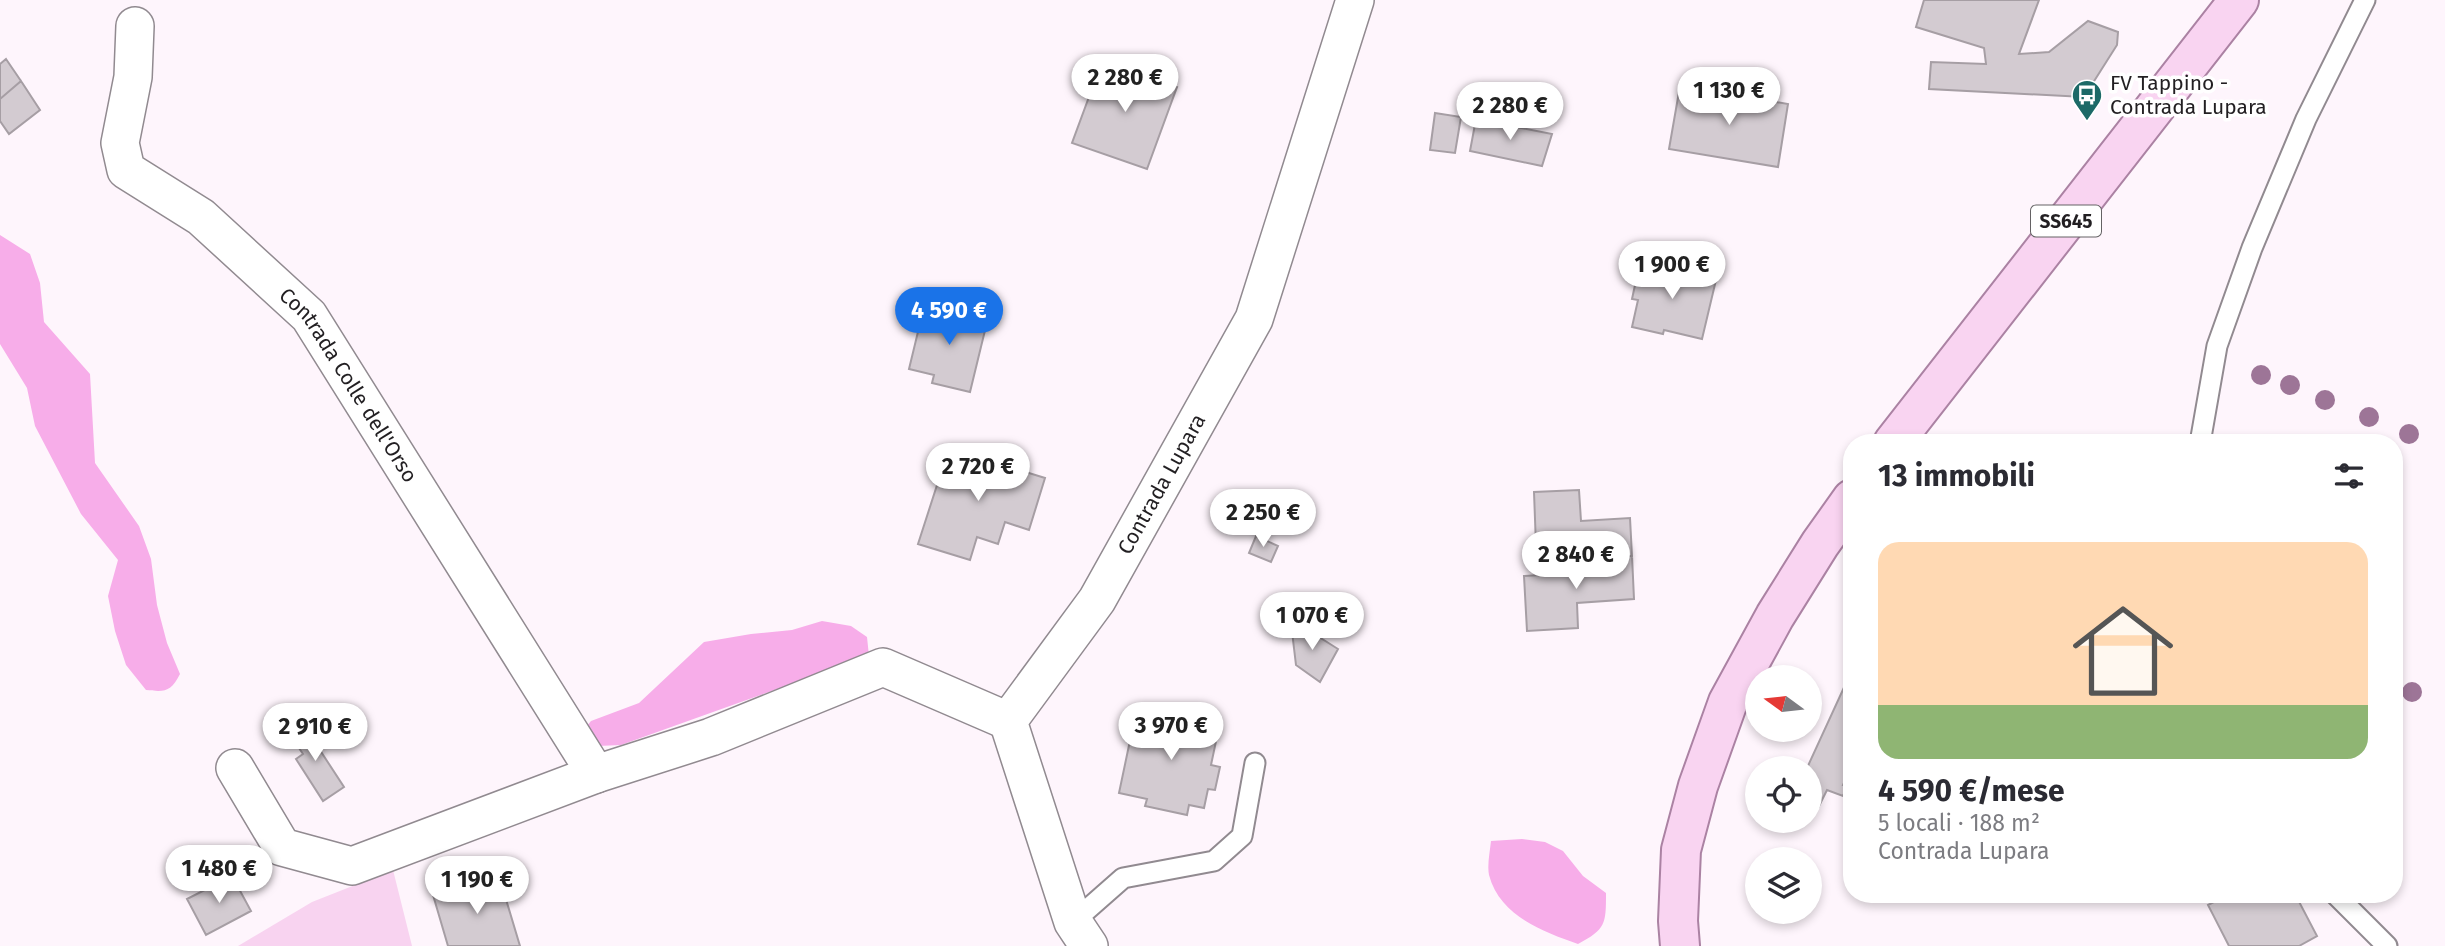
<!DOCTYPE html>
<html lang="it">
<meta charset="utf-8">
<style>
body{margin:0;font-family:"Fira Sans",sans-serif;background:#f7f7f7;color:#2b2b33;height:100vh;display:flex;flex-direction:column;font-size:26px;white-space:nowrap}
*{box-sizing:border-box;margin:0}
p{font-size:23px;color:#7c7c81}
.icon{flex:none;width:38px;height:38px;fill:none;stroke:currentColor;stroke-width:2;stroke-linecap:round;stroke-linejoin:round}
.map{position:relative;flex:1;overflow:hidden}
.details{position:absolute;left:1843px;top:434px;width:560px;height:469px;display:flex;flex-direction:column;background:#fff;border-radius:28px;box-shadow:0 4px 10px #0003}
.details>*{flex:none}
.needle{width:46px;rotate:285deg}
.fabs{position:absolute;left:1745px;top:665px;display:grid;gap:14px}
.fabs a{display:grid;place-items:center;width:77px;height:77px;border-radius:50%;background:#fff;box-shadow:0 4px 10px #0003;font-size:35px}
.price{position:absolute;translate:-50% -60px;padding:0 16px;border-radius:24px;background:#fff;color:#222;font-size:23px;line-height:46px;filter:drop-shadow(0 2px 4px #0008)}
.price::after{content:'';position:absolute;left:50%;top:42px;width:21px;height:16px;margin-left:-10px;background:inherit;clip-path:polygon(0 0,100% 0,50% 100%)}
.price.active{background:#1a73e8;color:#fff}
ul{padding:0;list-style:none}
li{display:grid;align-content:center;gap:14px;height:371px;padding:0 35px}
li span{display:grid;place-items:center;height:217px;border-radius:21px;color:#555}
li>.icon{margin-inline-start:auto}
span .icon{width:126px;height:126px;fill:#fffc;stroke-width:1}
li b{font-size:30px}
h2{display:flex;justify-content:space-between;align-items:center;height:84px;padding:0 35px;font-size:30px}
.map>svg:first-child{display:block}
.green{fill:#f8d3f0}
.forest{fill:#f7ade9}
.building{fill:#d3cbd1;stroke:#a69ea4;stroke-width:2}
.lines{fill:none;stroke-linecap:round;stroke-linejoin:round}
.service-casing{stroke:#918a90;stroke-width:23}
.minor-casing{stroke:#918a90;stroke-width:40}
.primary-casing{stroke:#ab82a3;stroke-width:42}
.service{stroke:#fff;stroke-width:19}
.minor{stroke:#fff;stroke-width:37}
.primary{stroke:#f9d4f1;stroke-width:38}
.tree{fill:#9d7597}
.labels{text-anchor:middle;stroke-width:7;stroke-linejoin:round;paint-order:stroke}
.shield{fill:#fff;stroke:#646264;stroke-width:2}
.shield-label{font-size:19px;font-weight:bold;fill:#221f22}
.poi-label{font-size:21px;fill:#221f22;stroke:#fff;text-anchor:start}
.street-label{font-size:21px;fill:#221f22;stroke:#fff}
</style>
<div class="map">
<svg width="2445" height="946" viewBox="0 0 2445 946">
<rect width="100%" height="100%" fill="#fef5fc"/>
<!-- green -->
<path class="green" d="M 393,870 L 412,946 L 238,946 L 312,902 Z"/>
<!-- forest -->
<path class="forest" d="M 0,235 L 30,254 L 40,283 L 44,322 L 90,374 L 95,463 L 139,526 L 151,559 L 157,605 L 167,643 L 180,674 C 171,692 165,692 146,690 L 126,665 L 115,631 L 108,596 L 118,560 L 81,514 L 35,426 L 27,388 L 0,344 Z
M 822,621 L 851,626 L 867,637 L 869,656 L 621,745 L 598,746 L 582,732 L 591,721 L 639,703 L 704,642 L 751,634 L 792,630 Z
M 1522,839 L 1545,842 L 1563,851 L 1583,876 L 1606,893 C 1606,924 1606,929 1578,944 C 1542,931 1500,916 1489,875 C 1487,865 1490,851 1491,841 Z"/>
<!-- building -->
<path class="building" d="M 1924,0 L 2039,0 L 2019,54 L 2049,52 L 2088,21 L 2118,32 L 2117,45 L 2084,97 L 1929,89 L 1931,62 L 1986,64 L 1984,48 L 1916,27 Z
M 6,59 L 21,81 L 0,99 L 0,64 Z
M 1103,59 L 1177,87 L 1147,169 L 1072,143 Z
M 21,81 L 40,110 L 9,134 L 0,121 L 0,99 Z
M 1680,86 L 1788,104 L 1778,167 L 1669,149 Z
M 1435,113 L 1461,117 L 1455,153 L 1430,150 Z
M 1476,119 L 1552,134 L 1542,166 L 1470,151 Z
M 1640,262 L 1716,280 L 1702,339 L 1664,330 L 1663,334 L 1632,327 L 1638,300 L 1632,299 Z
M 924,307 L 949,312 L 949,308 L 988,318 L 970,392 L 932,383 L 934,375 L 909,369 Z
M 949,448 L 1045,478 L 1029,530 L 1005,522 L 998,544 L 977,537 L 970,560 L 918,544 Z
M 1579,490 L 1581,521 L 1630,518 L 1632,556 L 1577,559 L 1576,544 L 1536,546 L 1534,492 Z
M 1256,536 L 1278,546 L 1271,562 L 1249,553 Z
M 1632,556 L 1634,599 L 1577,603 L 1578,628 L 1527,631 L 1524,576 L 1577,573 L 1577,559 Z
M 1291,623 L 1303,627 L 1338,649 L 1320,682 L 1296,665 Z
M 1852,670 L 1852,766 L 1843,785 L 1847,786 L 1843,796 L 1827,790 L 1818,808 L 1810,803 L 1810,768 L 1807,768 Z
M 1166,710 L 1203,718 L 1202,724 L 1219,727 L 1211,765 L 1220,767 L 1215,790 L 1208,789 L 1204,808 L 1189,805 L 1187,815 L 1145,806 L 1147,799 L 1119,793 L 1136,712 L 1165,718 Z
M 301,721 L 344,787 L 323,801 L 296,759 L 303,754 L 287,730 Z
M 232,876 L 251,911 L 206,935 L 187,899 Z
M 499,876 L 520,946 L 448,946 L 433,895 Z
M 2229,894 L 2295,894 L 2317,936 L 2299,946 L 2229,946 L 2208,905 Z"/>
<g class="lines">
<!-- service casing -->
<g class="service-casing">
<path id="service" d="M 2200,443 L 2217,346 L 2252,248 L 2306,119 L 2365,0
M 2335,894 L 2387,946
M 1073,922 L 1123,878 L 1214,861 L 1242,836 L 1255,763"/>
</g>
<!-- minor casing -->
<g class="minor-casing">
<g id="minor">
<path id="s1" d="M 135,26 L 133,77 L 120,143 L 126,170 L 201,217 L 309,316 L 596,774"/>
<path d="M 235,768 L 282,847 L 352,866 L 596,774 L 711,737 L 883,667 L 1008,721"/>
<path id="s2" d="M 1089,946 L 1073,922 L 1008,721 L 1097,600 L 1254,319 L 1355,0"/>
</g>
</g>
<!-- primary casing -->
<g class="primary-casing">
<path id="primary" d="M 1893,443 L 2239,0
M 1680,946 L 1678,921 L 1681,850 L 1698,786 L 1728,702 L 1775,616 L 1820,544 L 1852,499"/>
</g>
<!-- service -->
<use href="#service" class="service"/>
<!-- minor -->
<use href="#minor" class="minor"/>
<!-- primary -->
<use href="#primary" class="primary"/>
</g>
<!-- trees -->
<g class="tree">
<circle cx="2261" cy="375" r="10"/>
<circle cx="2290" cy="385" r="10"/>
<circle cx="2325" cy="400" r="10"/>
<circle cx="2369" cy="417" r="10"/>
<circle cx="2409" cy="434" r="10"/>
<circle cx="2412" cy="692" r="10"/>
</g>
<!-- icons -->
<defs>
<g id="bus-pin" transform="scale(1.575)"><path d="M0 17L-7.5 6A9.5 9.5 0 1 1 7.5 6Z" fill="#1c6967" stroke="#fff"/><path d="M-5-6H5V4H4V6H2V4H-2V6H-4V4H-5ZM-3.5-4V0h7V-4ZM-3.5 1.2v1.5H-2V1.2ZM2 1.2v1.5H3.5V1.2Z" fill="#fff"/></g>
</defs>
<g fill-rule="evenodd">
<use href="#bus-pin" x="2087" y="95"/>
</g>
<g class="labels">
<!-- shield labels -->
<rect class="shield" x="2031" y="205.5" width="70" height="31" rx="5"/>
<g class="shield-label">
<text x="2066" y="228">SS645</text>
</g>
<!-- poi labels -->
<g class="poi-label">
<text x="2110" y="90">FV Tappino -<tspan x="2110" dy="24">Contrada Lupara</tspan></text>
</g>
<!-- street labels -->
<g class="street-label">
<text dy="7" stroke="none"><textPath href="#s1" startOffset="460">Contrada Colle dell'Orso</textPath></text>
<text dy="7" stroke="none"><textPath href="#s2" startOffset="523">Contrada Lupara</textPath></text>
</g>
</g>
</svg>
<div class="fabs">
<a><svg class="needle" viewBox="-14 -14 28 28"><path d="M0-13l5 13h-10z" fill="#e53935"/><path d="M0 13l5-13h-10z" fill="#7c7c81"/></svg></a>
<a><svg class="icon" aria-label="locate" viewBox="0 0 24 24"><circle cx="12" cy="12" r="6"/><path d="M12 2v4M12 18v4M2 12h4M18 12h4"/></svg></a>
<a><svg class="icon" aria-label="layers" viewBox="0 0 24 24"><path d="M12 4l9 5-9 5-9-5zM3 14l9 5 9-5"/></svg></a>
</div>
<b class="price" style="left:1125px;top:114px">2 280 €</b>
<b class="price" style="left:1729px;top:127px">1 130 €</b>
<b class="price" style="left:1510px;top:142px">2 280 €</b>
<b class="price" style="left:1672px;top:301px">1 900 €</b>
<b class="price active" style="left:949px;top:347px">4 590 €</b>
<b class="price" style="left:978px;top:503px">2 720 €</b>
<b class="price" style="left:1263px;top:549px">2 250 €</b>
<b class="price" style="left:1576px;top:591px">2 840 €</b>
<b class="price" style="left:1312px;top:652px">1 070 €</b>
<b class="price" style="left:1171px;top:762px">3 970 €</b>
<b class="price" style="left:315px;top:763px">2 910 €</b>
<b class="price" style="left:219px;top:905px">1 480 €</b>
<b class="price" style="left:477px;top:916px">1 190 €</b>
<section class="details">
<h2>13 immobili<svg class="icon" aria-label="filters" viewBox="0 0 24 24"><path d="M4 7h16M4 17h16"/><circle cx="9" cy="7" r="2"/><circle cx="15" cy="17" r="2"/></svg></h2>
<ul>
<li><span style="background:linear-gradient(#ffd9b3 75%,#8fb573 0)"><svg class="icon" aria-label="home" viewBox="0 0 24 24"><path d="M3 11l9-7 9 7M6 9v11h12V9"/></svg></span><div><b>4 590 €/mese</b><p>5 locali · 188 m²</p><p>Contrada Lupara</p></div></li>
</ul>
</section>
</div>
